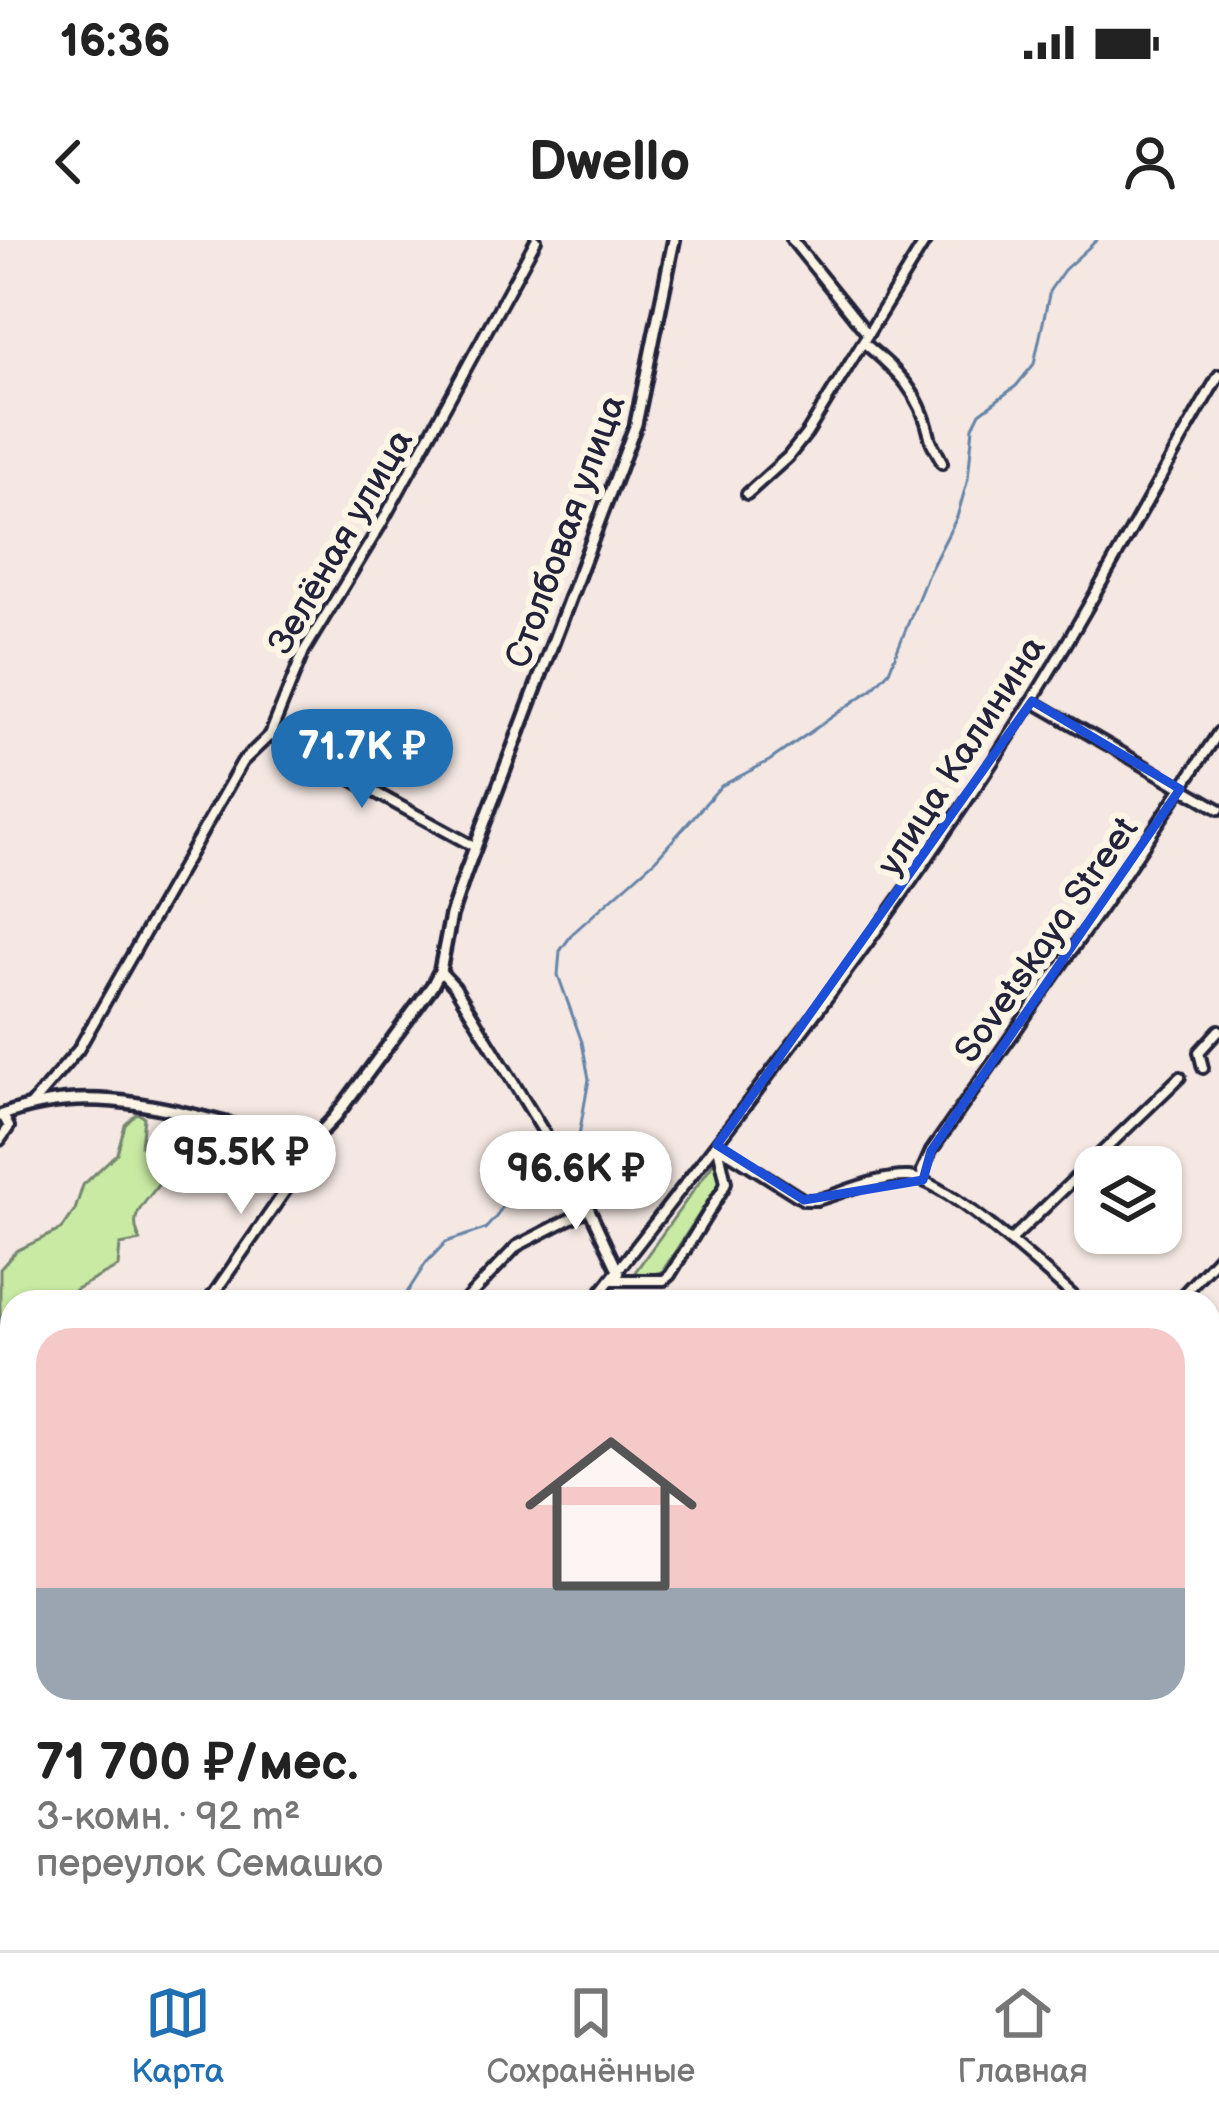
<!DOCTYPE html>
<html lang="ru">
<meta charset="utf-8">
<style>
body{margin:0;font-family:"Balsamiq Sans",sans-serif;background:#f6f6f6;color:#222;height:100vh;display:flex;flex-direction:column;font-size:45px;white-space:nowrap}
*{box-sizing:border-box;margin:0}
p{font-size:39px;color:#767676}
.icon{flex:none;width:66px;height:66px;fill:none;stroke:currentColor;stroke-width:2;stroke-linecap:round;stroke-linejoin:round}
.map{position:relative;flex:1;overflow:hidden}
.drawer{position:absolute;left:0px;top:1050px;width:1221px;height:660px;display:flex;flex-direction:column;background:#fff;border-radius:36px 36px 0 0;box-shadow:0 3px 9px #0004}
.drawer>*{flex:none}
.controls{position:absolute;left:1074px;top:906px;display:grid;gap:24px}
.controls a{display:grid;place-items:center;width:108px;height:108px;border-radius:24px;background:#fff;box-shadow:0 3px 9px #0004;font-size:60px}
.price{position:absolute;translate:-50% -102px;padding:0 27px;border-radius:42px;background:#fff;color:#222;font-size:39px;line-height:78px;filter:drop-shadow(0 3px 6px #0008)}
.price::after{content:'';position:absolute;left:50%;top:72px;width:36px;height:27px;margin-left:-18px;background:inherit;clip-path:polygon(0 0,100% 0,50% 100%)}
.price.selected{background:#1f6fb2;color:#fff}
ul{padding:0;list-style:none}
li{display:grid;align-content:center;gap:24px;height:636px;padding:0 36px}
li+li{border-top:3px solid #e0e0e0}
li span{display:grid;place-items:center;height:372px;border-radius:36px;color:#555}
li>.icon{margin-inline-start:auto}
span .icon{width:216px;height:216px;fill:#fffc;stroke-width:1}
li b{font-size:51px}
.status{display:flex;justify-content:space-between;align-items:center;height:84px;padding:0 60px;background:#fff;direction:ltr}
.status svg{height:33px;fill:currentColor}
header{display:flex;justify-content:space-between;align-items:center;height:156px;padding:0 36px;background:#fff;font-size:54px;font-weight:700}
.tabs{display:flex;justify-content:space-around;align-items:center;height:168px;border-top:3px solid #e0e0e0;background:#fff;font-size:33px;color:#767676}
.tabs a{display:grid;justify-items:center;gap:6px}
.tabs .selected{color:#1f6fb2}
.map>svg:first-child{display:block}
.built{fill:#ecd8e1}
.green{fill:#c8eaa3;stroke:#75866f;stroke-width:3}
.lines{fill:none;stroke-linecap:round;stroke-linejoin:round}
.stream{stroke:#6584a7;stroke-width:3}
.minor-casing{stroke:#22223b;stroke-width:16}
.major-casing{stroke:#22223b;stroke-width:18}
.minor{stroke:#fcf5e5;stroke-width:8}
.major{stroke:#fcf5e5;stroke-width:9}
.marked{fill:none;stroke:#1d4ed8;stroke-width:9;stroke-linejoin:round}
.labels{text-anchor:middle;stroke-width:12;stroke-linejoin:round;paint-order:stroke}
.street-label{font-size:36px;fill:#22223b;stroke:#fcf5e5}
</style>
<div class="status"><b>16:36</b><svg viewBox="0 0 49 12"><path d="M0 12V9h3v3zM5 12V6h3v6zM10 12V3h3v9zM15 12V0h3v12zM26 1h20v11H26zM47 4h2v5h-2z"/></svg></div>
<header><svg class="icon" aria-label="back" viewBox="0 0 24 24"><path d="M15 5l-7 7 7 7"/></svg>Dwello<svg class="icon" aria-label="person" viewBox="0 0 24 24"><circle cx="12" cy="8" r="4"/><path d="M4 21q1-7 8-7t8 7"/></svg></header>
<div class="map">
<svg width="1219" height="1710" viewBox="0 0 1219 1710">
<rect width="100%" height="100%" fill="#f5e8e3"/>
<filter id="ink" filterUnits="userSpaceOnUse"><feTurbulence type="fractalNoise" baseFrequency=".00833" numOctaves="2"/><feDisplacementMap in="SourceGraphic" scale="24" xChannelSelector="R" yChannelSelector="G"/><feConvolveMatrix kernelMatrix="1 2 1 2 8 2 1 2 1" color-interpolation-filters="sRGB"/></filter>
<g filter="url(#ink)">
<!-- built -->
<path class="built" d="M 356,1698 L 431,1698 L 426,1710 L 348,1710 Z"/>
<!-- green -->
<path class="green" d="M 137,873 L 144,877 L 141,906 L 161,931 L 162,939 C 148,963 125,973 141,1001 L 120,1005 L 118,1027 L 76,1049 L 61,1062 L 12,1062 L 12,1112 L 0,1128 L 0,1029 L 16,1011 L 62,989 L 75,970 L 83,945 L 117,913 L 125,885 Z
M 714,922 L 721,940 L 662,1032 L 630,1039 Z
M 448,1698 L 559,1698 L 549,1710 L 443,1710 Z"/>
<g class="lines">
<!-- stream -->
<path class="stream" d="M 401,1062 L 426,1023 L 446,1002 L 485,989 L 496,977 L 519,938 L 557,930 L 578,901 L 589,839 L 582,802 L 558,735 L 560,711 L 573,693 L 656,619 L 721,546 L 769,521 L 872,449 L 889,431 L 928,334 L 957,277 L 968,239 L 973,187 L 980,173 L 1016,146 L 1034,124 L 1050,50 L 1064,30 L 1097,0
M 0,1440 L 12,1421"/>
<!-- minor casing -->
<g class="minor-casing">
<path id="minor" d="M 792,0 L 866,92
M 863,102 C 898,132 920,151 930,197 C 932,207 939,213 942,223
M 747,254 L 788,217 L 807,193 L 926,0
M 1032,461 L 1219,569
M 270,495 L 475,607
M 440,731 L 455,747 L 584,958 L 619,1033
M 1203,828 L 1199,812 L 1219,790
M 31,865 L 78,810 L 242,522 L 270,495 L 304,411 L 380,286 L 536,0
M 0,900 L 9,887 L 3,875
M 717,905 L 804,960 L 817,960 C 845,952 879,936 908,937 C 945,939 1049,1034 1080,1062
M 923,940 L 922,931 L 931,911 L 1109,657 L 1219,492
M 1010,1001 L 1180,837
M 612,1040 L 664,1040 L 670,1035 L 723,949 L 726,942 L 718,907
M 208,1062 L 299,931 L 305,922 L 306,901
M 464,1062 L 517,1006 L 589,969
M 593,1062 C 746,866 901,670 1033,459 C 1099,353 1156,242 1219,135
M 1176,1062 L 1219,1016
M 1209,1216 L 1219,1208
M 0,1339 L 12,1324
M 1209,1422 L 1219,1414
M 0,1554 L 12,1538
M 1209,1561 L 1219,1551
M 0,1676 L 12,1681
M 62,1698 L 94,1710
M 1175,1698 L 1188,1710
M 876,1699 L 885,1710
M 31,1710 L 42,1698
M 131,1710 L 138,1698
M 241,1710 L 249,1698
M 436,1710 L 440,1698
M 508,1710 L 516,1698
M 628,1710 L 641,1698
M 863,1710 L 877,1698
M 1063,1710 L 1074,1698"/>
</g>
<!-- major casing -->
<g class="major-casing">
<path id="major" d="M 0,876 C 106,834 201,884 306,901 L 314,899 L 335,877 L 432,746 L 440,731 L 451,675 L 465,634 L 636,184 L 674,0"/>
</g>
<!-- minor -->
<use href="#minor" class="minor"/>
<!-- major -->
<use href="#major" class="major"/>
</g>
</g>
<!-- marked area -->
<path class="marked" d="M 1032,461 L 1180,549 L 931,911 L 923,940 L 804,960 L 717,905 Z"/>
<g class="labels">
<!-- street labels -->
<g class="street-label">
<text transform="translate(564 291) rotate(-70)" y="13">Столбовая улица</text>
<text transform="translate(339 301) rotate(-60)" y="13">Зелёная улица</text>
<text transform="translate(960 515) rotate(-57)" y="13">улица Калинина</text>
<text transform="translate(1045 699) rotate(-55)" y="13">Sovetskaya Street</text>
</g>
</g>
</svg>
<div class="controls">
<a><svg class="icon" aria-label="layers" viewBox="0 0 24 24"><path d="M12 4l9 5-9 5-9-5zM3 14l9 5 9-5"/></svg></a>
</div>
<b class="price selected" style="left:362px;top:571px">71.7K ₽</b>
<b class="price" style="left:241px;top:977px">95.5K ₽</b>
<b class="price" style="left:576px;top:993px">96.6K ₽</b>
<section class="drawer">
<ul>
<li><span style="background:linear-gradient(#f6c9c9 70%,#9aa5b1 0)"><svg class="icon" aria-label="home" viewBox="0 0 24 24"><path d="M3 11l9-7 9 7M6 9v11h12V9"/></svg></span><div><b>71 700 ₽/мес.</b><p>3-комн. · 92 m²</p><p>переулок Семашко</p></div></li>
</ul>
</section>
</div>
<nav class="tabs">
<a class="selected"><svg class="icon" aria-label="map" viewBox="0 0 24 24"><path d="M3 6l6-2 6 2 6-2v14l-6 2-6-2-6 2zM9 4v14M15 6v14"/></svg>Карта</a>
<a><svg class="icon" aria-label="saved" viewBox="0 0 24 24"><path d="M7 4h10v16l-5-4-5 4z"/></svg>Сохранённые</a>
<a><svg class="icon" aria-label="home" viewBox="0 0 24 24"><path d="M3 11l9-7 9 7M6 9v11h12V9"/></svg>Главная</a>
</nav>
